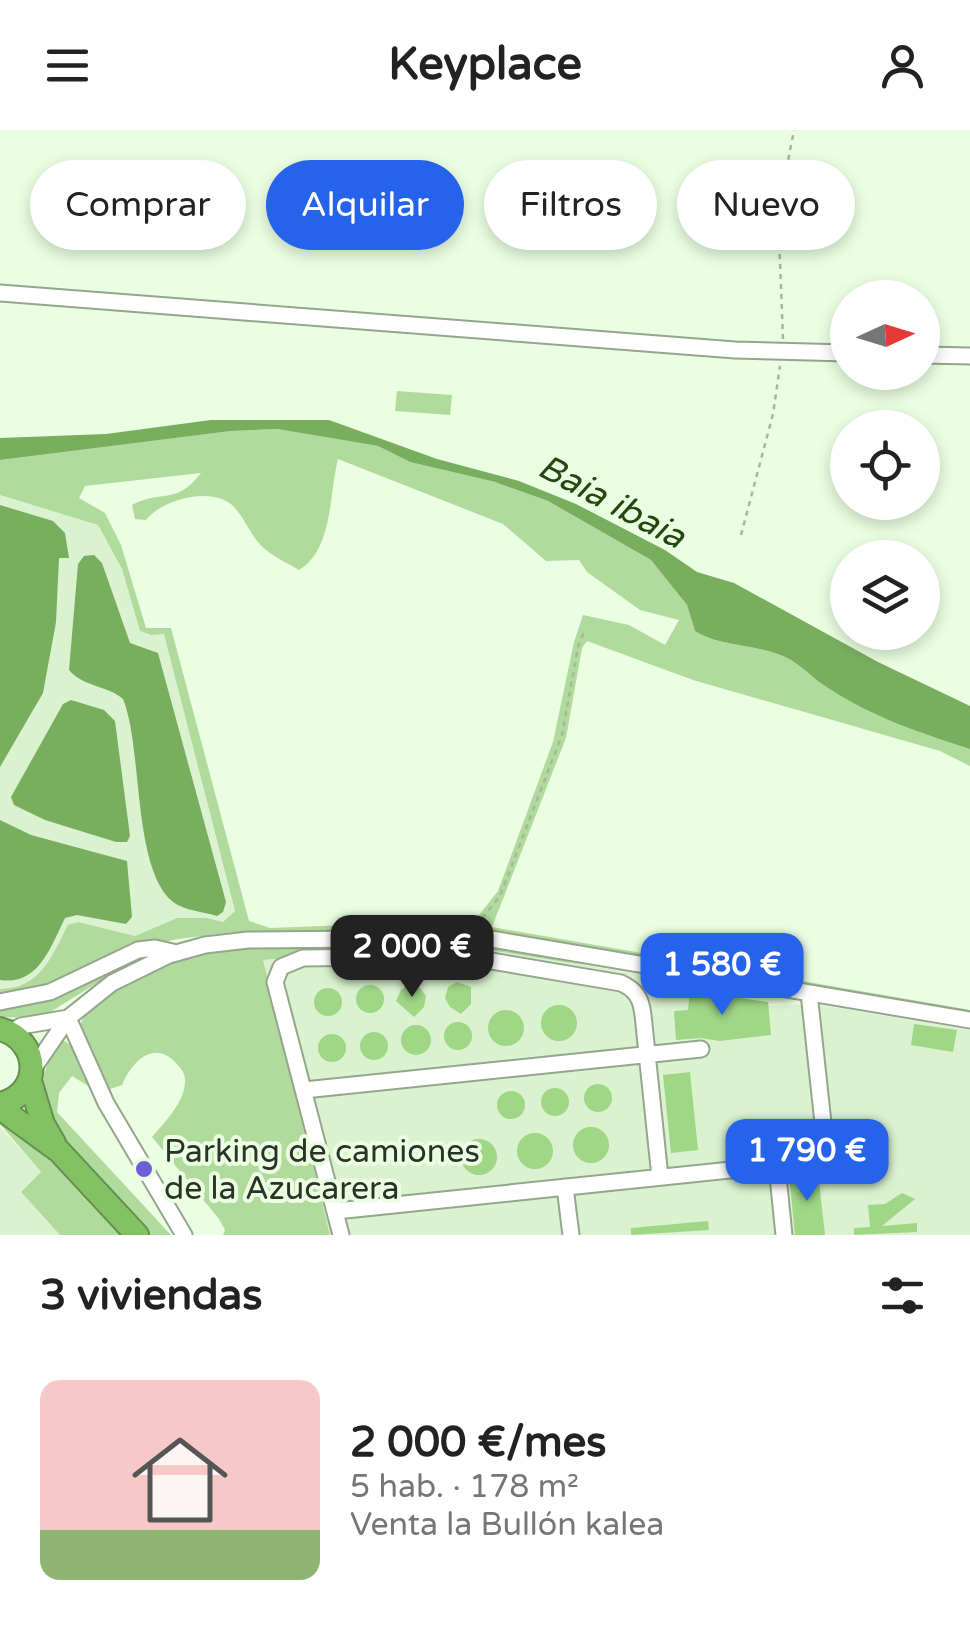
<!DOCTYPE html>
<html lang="es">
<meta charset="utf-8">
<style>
body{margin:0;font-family:"Varela Round",sans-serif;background:#f6f6f6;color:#222;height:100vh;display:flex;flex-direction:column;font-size:38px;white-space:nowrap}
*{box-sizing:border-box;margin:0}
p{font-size:32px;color:#767676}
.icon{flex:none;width:55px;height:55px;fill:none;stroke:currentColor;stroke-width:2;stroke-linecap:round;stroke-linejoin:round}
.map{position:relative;height:1105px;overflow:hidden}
.side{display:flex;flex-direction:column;background:#fff;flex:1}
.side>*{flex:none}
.hud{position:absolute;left:30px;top:30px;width:910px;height:90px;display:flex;gap:20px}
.needle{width:65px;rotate:86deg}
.tools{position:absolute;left:830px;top:150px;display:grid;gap:20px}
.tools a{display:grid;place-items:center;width:110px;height:110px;border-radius:50%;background:#fff;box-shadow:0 5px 15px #0003;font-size:50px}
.price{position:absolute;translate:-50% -85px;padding:0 22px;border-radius:20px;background:#2563eb;color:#fff;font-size:32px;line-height:65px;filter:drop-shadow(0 2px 5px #0008)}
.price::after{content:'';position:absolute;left:50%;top:60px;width:30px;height:22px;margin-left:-15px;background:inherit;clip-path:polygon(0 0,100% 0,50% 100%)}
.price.on{background:#222;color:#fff}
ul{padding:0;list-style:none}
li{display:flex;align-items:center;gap:30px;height:250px;padding:0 40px}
li span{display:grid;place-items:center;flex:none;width:280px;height:200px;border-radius:20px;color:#555}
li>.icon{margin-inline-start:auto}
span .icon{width:120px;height:120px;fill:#fffc;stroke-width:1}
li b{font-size:42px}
h2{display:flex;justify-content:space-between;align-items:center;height:120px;padding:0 40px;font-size:42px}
.chip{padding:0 35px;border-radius:45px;background:#fff;box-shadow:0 5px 15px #0003;font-size:35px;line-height:90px}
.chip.on{background:#2563eb;color:#fff}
header{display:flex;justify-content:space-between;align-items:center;height:130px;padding:0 40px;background:#fff;font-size:45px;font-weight:700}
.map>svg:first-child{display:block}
.built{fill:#daf2d0}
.green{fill:#b1db9c;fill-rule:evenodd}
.water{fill:#79ae5f}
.building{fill:#a0d786}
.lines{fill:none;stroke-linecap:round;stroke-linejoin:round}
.minor-casing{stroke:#94a68c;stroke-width:19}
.highway-casing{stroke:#64904e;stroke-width:26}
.path{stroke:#a7b7a0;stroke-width:2.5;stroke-dasharray:5 5;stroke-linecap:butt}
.minor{stroke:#fff;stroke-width:15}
.highway{stroke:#83c262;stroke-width:22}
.poi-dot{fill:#705dd8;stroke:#eafee1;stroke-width:4}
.labels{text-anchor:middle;stroke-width:8;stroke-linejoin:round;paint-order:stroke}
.poi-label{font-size:32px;fill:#2b3328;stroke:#eafee1;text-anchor:start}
.water-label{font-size:35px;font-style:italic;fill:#25470f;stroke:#eafee1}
</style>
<header><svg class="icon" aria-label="menu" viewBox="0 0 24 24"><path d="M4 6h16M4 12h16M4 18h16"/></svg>Keyplace<svg class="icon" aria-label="person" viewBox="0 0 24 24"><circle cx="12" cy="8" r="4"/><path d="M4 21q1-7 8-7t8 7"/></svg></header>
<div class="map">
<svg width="970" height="1105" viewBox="0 0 970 1105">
<rect width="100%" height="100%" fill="#eafee1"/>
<!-- built -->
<path class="built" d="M 0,365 L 98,395 L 122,439 L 140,501 L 151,505 L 164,503 L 235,782 L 223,792 L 207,788 L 177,788 L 135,806 L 77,792 L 68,796 L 45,839 L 32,851 L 6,860 L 0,859 Z
M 428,815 L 464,816 L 684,851 L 687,860 L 768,872 L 769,876 L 814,874 L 970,900 L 970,1105 L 330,1105 L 263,830 Z
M 0,997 L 42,1043 L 21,1062 L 60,1105 L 0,1105 Z"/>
<!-- green -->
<path class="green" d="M 397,261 L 452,265 L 450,285 L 395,281 Z
M 277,299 L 378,316 L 410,332 L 495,352 L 548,371 L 651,430 L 687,475 L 695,501 C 721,518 761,513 791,530 C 804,538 815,550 828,558 C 872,587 920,603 970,619 L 970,636 L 940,621 L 693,550 L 587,511 L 582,518 L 566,608 L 492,797 L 970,880 L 970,885 L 476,799 L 234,802 L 178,809 L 136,818 L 49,859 L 0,870 L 0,859 C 40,859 52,826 68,795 L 78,792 L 135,806 L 177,788 L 207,788 L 223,792 L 235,781 L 164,504 L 151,505 L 140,501 L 122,439 L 98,395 L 0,365 L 0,330 L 231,301 ZM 338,329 L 503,394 L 546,431 L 579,430 L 587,442 L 640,480 L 679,490 L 665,515 L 629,495 L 583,485 L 574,512 L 553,612 L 498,761 L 475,790 L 270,798 L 249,791 L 171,498 L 146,498 L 121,415 L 105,383 L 79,368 L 85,356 L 201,343 C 176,376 161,359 132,375 L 135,389 L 146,390 C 161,370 210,356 232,375 C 245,387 251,408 265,419 C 275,428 288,433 299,440 C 333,420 329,364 338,329 Z
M 481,814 L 589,836 L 464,816 L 428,815 L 263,830 L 330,1105 L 223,1105 L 225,1100 L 219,1089 L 152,1007 C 165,992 183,974 185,953 C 186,944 181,938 175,932 C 153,909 131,933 122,955 L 110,959 L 102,955 L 80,900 C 81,852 206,821 245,816 Z
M 147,822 L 52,881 L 31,888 L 0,887 L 0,876 Z
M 62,910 C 82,919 86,940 93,959 L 72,946 L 59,963 L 57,982 L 171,1105 L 150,1105 C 115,1067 47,1014 42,961 C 40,944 53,924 62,910 Z
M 0,994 C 49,1020 83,1066 121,1105 L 60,1105 L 21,1062 L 41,1042 Z"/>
<!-- water -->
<path class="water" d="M 211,290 L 329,290 L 437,329 L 519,351 L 576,374 L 665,420 L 697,442 L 734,453 L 878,532 L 970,576 L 970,619 C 920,603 872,587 828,558 C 815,550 804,538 791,530 C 761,513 721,518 695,501 L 687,475 L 651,430 L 548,371 L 495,352 L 410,332 L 378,316 L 277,299 L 231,301 L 0,330 L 0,308 L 106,304 Z
M 0,375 L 53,391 L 65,403 L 69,428 L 59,428 L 56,492 L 43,563 L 0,637 Z
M 94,425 L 102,433 L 130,513 L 158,523 L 226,772 L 223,782 L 217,786 C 204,782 183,780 173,772 C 132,739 143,617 123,569 C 107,555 83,557 69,540 L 78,434 L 84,426 Z
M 71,570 L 104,580 L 115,591 L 130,706 L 127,712 L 116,712 L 45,690 L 14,675 L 11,667 L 63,574 Z
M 0,690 L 31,705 L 127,731 L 132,787 L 126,794 L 77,785 L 65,788 C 51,816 39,856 0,850 Z"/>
<!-- building -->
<path class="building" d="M 457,852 L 471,857 L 471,874 L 461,884 L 450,877 L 445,868 L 448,857 Z
M356 869a14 14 0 1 1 28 0a14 14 0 1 1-28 0Z
M 409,855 L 419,857 L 426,866 L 424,877 L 414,887 L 396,871 L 401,860 Z
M314 872a14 14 0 1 1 28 0a14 14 0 1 1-28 0Z
M 690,861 L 768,872 L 771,905 L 720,911 L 700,908 L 676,910 L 674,881 L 688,880 Z
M541 893a18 18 0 1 1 36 0a18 18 0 1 1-36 0Z
M488 898a18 18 0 1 1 36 0a18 18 0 1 1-36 0Z
M444 906a14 14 0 1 1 28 0a14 14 0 1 1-28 0Z
M 914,894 L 957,900 L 953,922 L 911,915 Z
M401 910a15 15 0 1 1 30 0a15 15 0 1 1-30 0Z
M360 916a14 14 0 1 1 28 0a14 14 0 1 1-28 0Z
M318 918a14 14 0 1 1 28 0a14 14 0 1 1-28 0Z
M 690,942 L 698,1020 L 671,1023 L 663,945 Z
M584 968a14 14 0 1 1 28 0a14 14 0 1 1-28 0Z
M541 972a14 14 0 1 1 28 0a14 14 0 1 1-28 0Z
M497 975a14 14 0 1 1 28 0a14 14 0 1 1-28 0Z
M573 1015a18 18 0 1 1 36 0a18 18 0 1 1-36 0Z
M517 1021a18 18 0 1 1 36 0a18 18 0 1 1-36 0Z
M461 1027a18 18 0 1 1 36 0a18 18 0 1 1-36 0Z
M 818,1042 L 825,1105 L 795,1105 L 789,1045 Z
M 902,1063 L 915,1069 L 882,1096 L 917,1093 L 917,1102 L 854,1105 L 854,1098 L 870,1097 L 868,1075 L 885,1074 Z
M 708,1091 L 709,1100 L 631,1105 L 631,1098 Z"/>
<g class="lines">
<!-- minor casing -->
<g class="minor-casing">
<path id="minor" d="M 0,163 L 735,220 L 848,223
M 922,225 L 970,226
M 0,872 L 50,862 L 138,820 L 155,818 L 177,823
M 68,888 L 106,973 L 184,1105
M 10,902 L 21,896 L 68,888
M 33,939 L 68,888 L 112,853 L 169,825 L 205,815 L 248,810 L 485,808 L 970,890
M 304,960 L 701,919
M 777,1037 L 784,1105
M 565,1057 L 571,1105
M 336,1081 L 827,1030 L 809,863
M 341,1105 L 275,852 L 281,837 L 303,828 L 462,826 L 621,853 C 636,860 641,868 643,885 L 660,1047"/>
</g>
<!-- highway casing -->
<g class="highway-casing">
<path id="highway" d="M 0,899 C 41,910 43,964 0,974
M 30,951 L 43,994 L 54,1013
M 0,978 L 59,1021 L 137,1105"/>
</g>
<!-- path -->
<path class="path" d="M 783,209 L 779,106 L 783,57 L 794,0
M 741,405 L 773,284 L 780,236
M 476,796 L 500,766 L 562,605 L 578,517 L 584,502"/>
<!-- minor -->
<use href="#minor" class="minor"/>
<!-- highway -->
<use href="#highway" class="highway"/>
</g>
<!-- markers -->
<circle class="poi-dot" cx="144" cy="1039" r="10"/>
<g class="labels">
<!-- poi labels -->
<g class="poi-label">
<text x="164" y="1032">Parking de camiones<tspan x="164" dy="37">de la Azucarera</tspan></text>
</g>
<!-- water labels -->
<g class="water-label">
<text transform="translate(612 371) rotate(28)" y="12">Baia ibaia</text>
</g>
</g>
</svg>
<div class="tools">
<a><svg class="needle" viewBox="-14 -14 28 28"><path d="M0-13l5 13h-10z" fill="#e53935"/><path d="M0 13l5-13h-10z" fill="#767676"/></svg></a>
<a><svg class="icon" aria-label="locate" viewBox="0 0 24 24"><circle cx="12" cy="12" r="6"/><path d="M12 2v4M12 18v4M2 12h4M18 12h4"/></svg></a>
<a><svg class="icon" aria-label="layers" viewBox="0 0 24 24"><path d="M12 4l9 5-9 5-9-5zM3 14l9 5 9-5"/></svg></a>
</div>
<b class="price on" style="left:412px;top:870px">2 000 €</b>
<b class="price" style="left:722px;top:888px">1 580 €</b>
<b class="price" style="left:807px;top:1074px">1 790 €</b>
<div class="hud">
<a class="chip">Comprar</a>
<a class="chip on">Alquilar</a>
<a class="chip">Filtros</a>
<a class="chip">Nuevo</a>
</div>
</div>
<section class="side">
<h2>3 viviendas<svg class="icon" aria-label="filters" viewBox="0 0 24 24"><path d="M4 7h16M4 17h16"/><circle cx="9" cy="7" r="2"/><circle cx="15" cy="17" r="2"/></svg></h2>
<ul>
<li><span style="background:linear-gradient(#f6c9c9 75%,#8fb573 0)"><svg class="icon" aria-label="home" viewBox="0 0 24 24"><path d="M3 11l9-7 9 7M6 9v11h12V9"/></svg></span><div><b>2 000 €/mes</b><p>5 hab. · 178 m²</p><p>Venta la Bullón kalea</p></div></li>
</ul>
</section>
